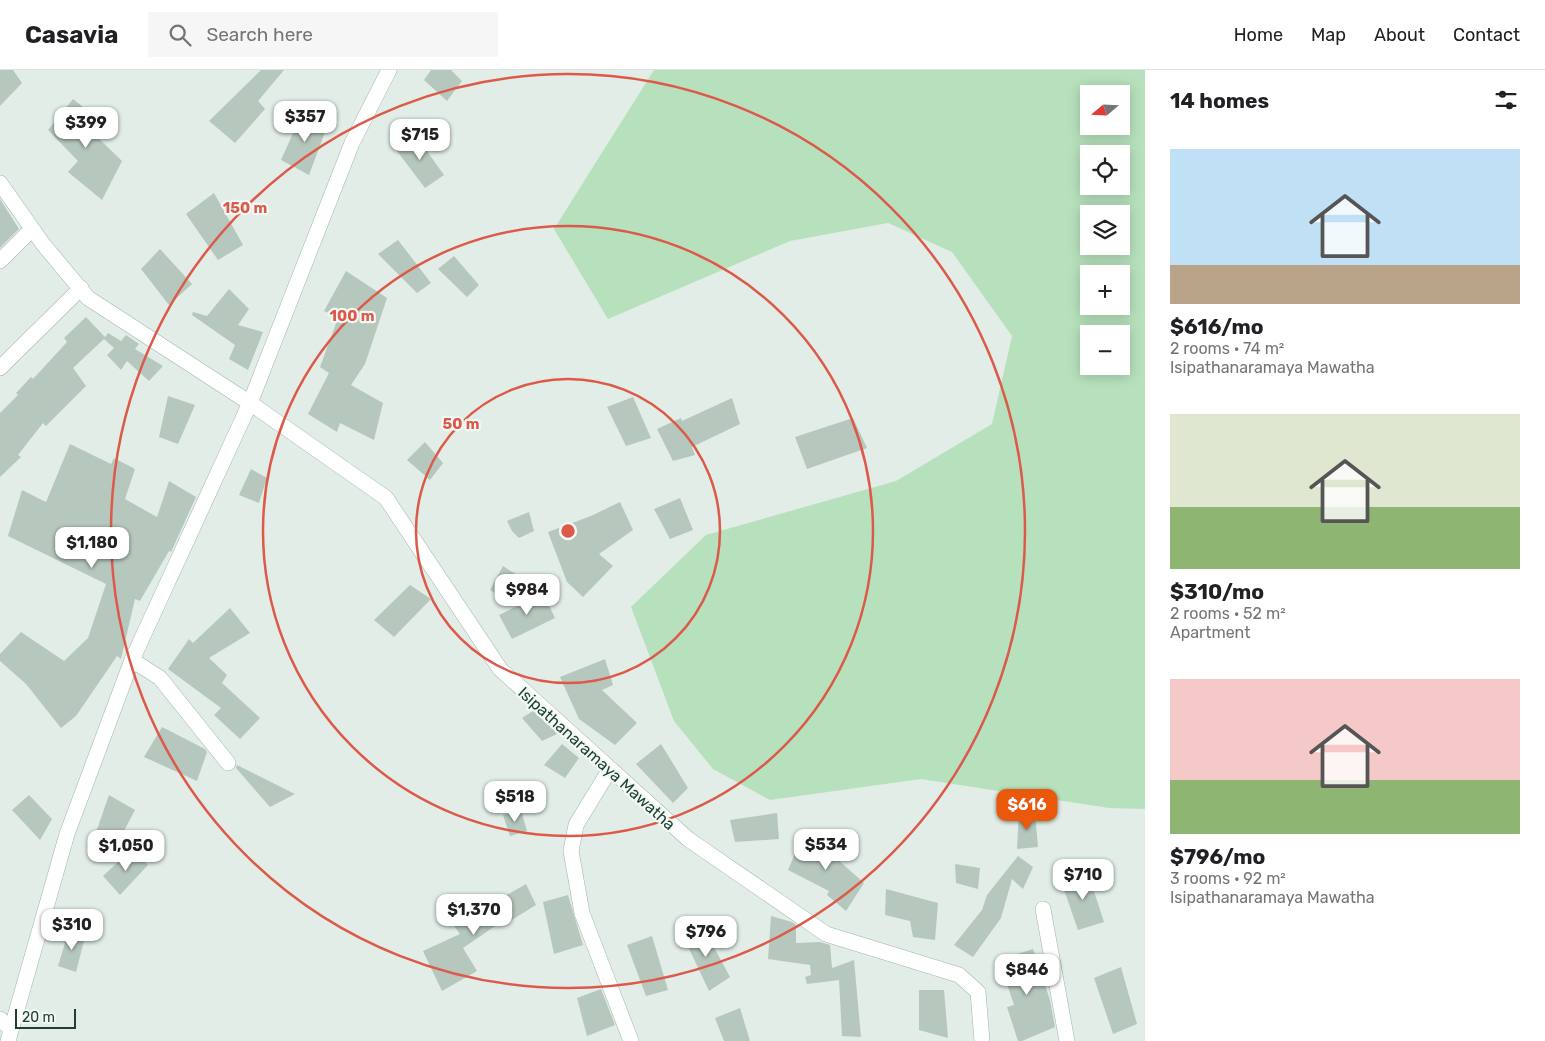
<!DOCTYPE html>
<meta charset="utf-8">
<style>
body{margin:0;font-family:Rubik,sans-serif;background:#f6f6f6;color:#202124;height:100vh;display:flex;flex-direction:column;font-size:19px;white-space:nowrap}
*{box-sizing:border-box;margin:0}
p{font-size:16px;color:#757577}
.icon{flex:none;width:28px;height:28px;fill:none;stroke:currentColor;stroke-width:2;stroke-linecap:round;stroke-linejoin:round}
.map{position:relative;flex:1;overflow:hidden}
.drawer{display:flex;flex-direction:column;background:#fff;width:400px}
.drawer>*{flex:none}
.needle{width:32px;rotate:251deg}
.buttons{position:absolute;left:1080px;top:15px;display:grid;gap:10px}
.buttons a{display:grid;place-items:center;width:50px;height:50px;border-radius:0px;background:#fff;box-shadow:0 2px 12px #0003;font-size:25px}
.scale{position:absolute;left:15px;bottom:12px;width:61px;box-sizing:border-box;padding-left:5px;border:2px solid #1f4032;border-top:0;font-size:14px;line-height:18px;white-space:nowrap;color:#1f4032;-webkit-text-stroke:4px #f2f9f4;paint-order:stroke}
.price{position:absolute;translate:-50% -42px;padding:0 11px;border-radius:10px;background:#fff;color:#222;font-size:16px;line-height:32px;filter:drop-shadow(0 1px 2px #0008)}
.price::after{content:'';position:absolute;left:50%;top:30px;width:15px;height:11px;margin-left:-8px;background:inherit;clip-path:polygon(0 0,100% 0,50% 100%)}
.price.on{background:#ea580c;color:#fff}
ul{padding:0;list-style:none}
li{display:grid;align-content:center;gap:10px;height:265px;padding:0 25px}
li span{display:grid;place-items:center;height:155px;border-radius:0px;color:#555}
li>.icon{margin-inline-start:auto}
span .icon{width:90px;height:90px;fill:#fffc;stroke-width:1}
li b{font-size:21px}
h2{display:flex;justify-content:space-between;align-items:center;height:60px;padding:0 25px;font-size:21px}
header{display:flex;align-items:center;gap:30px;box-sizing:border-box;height:70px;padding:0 25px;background:#fff;border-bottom:1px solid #e0e0e0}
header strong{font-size:24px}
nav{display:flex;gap:28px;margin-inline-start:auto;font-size:18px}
.search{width:350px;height:45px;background:#f6f6f6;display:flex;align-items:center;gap:12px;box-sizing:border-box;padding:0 18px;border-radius:0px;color:#757577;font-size:19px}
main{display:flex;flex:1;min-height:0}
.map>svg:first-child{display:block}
.green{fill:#b7e1bc;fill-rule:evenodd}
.building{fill:#b6c8be}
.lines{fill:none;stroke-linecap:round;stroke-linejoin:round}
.minor-casing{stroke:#a3b6ac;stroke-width:16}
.tertiary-casing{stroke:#a3b6ac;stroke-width:16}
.minor{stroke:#fff;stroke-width:15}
.tertiary{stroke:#fff;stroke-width:15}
.ring{fill:none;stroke:#dd5949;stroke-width:2.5}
.labels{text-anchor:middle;stroke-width:4.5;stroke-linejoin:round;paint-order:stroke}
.street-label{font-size:16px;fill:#1f4032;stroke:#f2f9f4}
.centre{fill:#dd5949;stroke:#f2f9f4;stroke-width:2.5}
.ring-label{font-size:15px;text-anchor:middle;font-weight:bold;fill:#dd5949;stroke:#f2f9f4;stroke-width:4.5;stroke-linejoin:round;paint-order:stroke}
</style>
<header>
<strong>Casavia</strong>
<div class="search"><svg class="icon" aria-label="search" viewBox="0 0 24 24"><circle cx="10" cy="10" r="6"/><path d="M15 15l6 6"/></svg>Search here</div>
<nav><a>Home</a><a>Map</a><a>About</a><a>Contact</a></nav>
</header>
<main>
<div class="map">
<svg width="1145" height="971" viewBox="0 0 1145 971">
<rect width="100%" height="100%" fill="#e1ede6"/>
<!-- green -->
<path class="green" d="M 654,0 L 1145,0 L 1145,739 L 1109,738 L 921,709 L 770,730 L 713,699 L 674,651 L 631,537 L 706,465 L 896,411 L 992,354 L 1012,266 L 952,182 L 888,153 L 790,171 L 608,249 L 554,159 ZM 1089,24 L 1121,24 L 1121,56 L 1089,56 ZM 1089,84 L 1121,84 L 1121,116 L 1089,116 ZM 1089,144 L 1121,144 L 1121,176 L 1089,176 ZM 1089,204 L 1121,204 L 1121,236 L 1089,236 ZM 1089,264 L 1121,264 L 1121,296 L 1089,296 Z"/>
<!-- building -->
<path class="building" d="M 0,0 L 13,0 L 22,13 L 0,36 Z
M 261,0 L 284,0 L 258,31 L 265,39 L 235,73 L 209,51 Z
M 431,0 L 451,0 L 462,11 L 447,31 L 424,10 Z
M 73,29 L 99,50 L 90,60 L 122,91 L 102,130 L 68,102 L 78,91 L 48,60 Z
M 303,41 L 328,54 L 309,105 L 281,90 Z
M 414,63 L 444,105 L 425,118 L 397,81 Z
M 214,123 L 243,175 L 218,190 L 186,144 Z
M 0,129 L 19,159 L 0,178 Z
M 398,170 L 431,213 L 417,223 L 378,184 Z
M 160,179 L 192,214 L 169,235 L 141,199 Z
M 454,186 L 479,215 L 467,227 L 438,199 Z
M 346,201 L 387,228 L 365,294 L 351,315 L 383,333 L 374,370 L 340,353 L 337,362 L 308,344 L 329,303 L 320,297 L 338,248 L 324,241 Z
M 229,219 L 249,239 L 238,255 L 263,262 L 248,300 L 229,289 L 235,275 L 192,245 L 193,242 L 207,246 Z
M 86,247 L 105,267 L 108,263 L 121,271 L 126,265 L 139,274 L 135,279 L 163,296 L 149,311 L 127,291 L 121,300 L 107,285 L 114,278 L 104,269 L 73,298 L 86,316 L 46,356 L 43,353 L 18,385 L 21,387 L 0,407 L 0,343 L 18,325 L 16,323 L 31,307 L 33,309 L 67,272 L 64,268 Z
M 168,326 L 195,335 L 178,374 L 159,367 Z
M 633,327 L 651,368 L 626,376 L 607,337 Z
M 732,328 L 740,354 L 692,377 L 695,385 L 673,391 L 657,359 L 681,348 L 682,351 Z
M 853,348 L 867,378 L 807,399 L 795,367 Z
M 425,372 L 443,393 L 430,410 L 407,390 Z
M 70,374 L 111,394 L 114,388 L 135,399 L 125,429 L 157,447 L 169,411 L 196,427 L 171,482 L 169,481 L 140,531 L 135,529 L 121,589 L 117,586 L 76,646 L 61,658 L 26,614 L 0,591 L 0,584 L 21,562 L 64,591 L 88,568 L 106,514 L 8,466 L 22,420 L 46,432 Z
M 251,399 L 267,408 L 259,433 L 239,425 Z
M 680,428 L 693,460 L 670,469 L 654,439 Z
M 620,432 L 633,460 L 599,484 L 613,496 L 583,527 L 567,512 L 548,462 L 591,446 Z
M 529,442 L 534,461 L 519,468 L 512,461 L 507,451 Z
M 503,496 L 522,508 L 509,531 L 490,520 Z
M 410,515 L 431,529 L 394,567 L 374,550 Z
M 543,523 L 555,548 L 512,569 L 499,545 Z
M 230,538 L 250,563 L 209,588 L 227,605 L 222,613 L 260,648 L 240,669 L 214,645 L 221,638 L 168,599 L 189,569 L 193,573 Z
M 605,589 L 613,615 L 602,620 L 637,653 L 615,675 L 579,649 L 560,607 Z
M 533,641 L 554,660 L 557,664 L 542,671 L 522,648 Z
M 162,657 L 205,679 L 207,682 L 197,711 L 144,687 Z
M 562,674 L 579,688 L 565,708 L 544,695 Z
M 661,674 L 688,718 L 673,733 L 636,694 Z
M 237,695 L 295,724 L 270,737 L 236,698 Z
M 29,725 L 52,749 L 40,770 L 12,740 Z
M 109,725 L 135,740 L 115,778 L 93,771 Z
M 521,740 L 527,761 L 510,766 L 503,745 Z
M 1019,741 L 1035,742 L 1038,777 L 1017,779 Z
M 777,743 L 779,769 L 735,772 L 730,750 Z
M 803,765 L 841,784 L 837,789 L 864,813 L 846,841 L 827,825 L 829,821 L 788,800 Z
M 132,779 L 148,795 L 120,825 L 103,806 Z
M 1018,786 L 1033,797 L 1023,819 L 1012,809 L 1001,848 L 973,887 L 954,875 L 982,840 L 987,825 Z
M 955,794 L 980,798 L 978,819 L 956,813 Z
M 1087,800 L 1104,852 L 1078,860 L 1061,811 Z
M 526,814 L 536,835 L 510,851 L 507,848 L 463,878 L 477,901 L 442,921 L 423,881 L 460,864 L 454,856 L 478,834 L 482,839 Z
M 886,819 L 938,833 L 935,870 L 913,867 L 910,851 L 885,845 Z
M 568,825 L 583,875 L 554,884 L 543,832 Z
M 771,846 L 792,852 L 796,855 L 796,873 L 820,872 L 830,875 L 832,898 L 854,890 L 861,967 L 842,966 L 839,910 L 807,914 L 805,907 L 811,905 L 810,895 L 768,889 Z
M 703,857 L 730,907 L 709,921 L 683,866 Z
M 69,860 L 86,863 L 76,902 L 58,896 Z
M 652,866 L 668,920 L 646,926 L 627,875 Z
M 1033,879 L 1050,930 L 1055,957 L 1022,971 L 1018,971 L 1007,937 L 1014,935 L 999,890 Z
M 1121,897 L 1137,954 L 1113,964 L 1094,908 Z
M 601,919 L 615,955 L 587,966 L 577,928 Z
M 919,920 L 944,920 L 948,968 L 919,960 Z
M 740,938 L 750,971 L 724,971 L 715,948 Z"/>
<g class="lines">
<!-- minor casing -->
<g class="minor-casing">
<path id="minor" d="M 0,113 L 43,174 L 88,228 L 250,333 L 386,428 L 500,599 L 688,769 L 826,864 L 959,905 L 978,922 L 982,971
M 0,191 L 32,159
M 0,298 L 81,218
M 132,590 L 160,608 L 228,693
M 610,699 L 576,755 L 571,781 L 582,843 L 631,971
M 1043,839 L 1067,971
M 0,949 L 11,959"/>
</g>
<!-- tertiary casing -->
<g class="tertiary-casing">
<path id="tertiary" d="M 8,971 L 67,764 L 132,590 L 250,333 L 352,73 L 389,0"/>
</g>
<!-- minor -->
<use href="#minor" class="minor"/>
<!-- tertiary -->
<use href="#tertiary" class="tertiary"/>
</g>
<!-- distance rings -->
<g class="ring">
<circle cx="568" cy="461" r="152"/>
<circle cx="568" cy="461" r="305"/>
<circle cx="568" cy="461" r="457"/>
</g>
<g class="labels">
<!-- street labels -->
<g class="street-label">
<text transform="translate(597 688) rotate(42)" y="6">Isipathanaramaya Mawatha</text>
</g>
</g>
<circle cx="568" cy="461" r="8" class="centre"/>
<g class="ring-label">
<text x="245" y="143">150 m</text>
<text x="352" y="251">100 m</text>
<text x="461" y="359">50 m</text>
</g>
</svg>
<div class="buttons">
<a><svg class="needle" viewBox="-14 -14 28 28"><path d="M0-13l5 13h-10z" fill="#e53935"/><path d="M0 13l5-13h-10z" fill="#757577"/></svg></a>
<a><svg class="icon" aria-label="locate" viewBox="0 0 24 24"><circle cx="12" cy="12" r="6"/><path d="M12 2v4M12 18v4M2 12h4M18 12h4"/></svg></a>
<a><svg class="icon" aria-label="layers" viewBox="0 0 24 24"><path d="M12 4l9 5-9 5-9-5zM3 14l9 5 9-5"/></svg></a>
<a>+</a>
<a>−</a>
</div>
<div class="scale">20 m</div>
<b class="price" style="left:305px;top:73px">$357</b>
<b class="price" style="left:86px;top:79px">$399</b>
<b class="price" style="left:420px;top:91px">$715</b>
<b class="price" style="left:92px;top:499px">$1,180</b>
<b class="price" style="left:527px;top:546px">$984</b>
<b class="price" style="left:515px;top:753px">$518</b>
<b class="price on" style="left:1027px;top:761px">$616</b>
<b class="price" style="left:826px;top:801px">$534</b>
<b class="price" style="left:126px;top:802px">$1,050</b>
<b class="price" style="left:1083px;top:831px">$710</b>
<b class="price" style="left:474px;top:866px">$1,370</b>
<b class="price" style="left:72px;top:881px">$310</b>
<b class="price" style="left:706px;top:888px">$796</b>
<b class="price" style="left:1027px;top:926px">$846</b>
</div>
<section class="drawer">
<h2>14 homes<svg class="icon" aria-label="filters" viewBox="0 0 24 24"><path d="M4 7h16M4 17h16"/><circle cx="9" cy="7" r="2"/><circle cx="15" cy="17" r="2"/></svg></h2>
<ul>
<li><span style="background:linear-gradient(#bfe0f5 75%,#b9a48a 0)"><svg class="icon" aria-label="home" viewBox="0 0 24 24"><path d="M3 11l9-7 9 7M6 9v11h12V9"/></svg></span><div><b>$616/mo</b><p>2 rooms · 74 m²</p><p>Isipathanaramaya Mawatha</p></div></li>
<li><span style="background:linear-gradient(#dfe7d0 60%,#8fb573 0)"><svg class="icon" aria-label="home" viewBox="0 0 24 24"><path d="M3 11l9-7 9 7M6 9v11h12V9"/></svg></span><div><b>$310/mo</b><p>2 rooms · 52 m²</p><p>Apartment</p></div></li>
<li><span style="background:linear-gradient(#f6c9c9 65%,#8fb573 0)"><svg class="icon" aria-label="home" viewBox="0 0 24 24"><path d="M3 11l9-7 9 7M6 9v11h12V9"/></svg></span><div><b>$796/mo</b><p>3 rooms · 92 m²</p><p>Isipathanaramaya Mawatha</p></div></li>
</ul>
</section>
</main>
